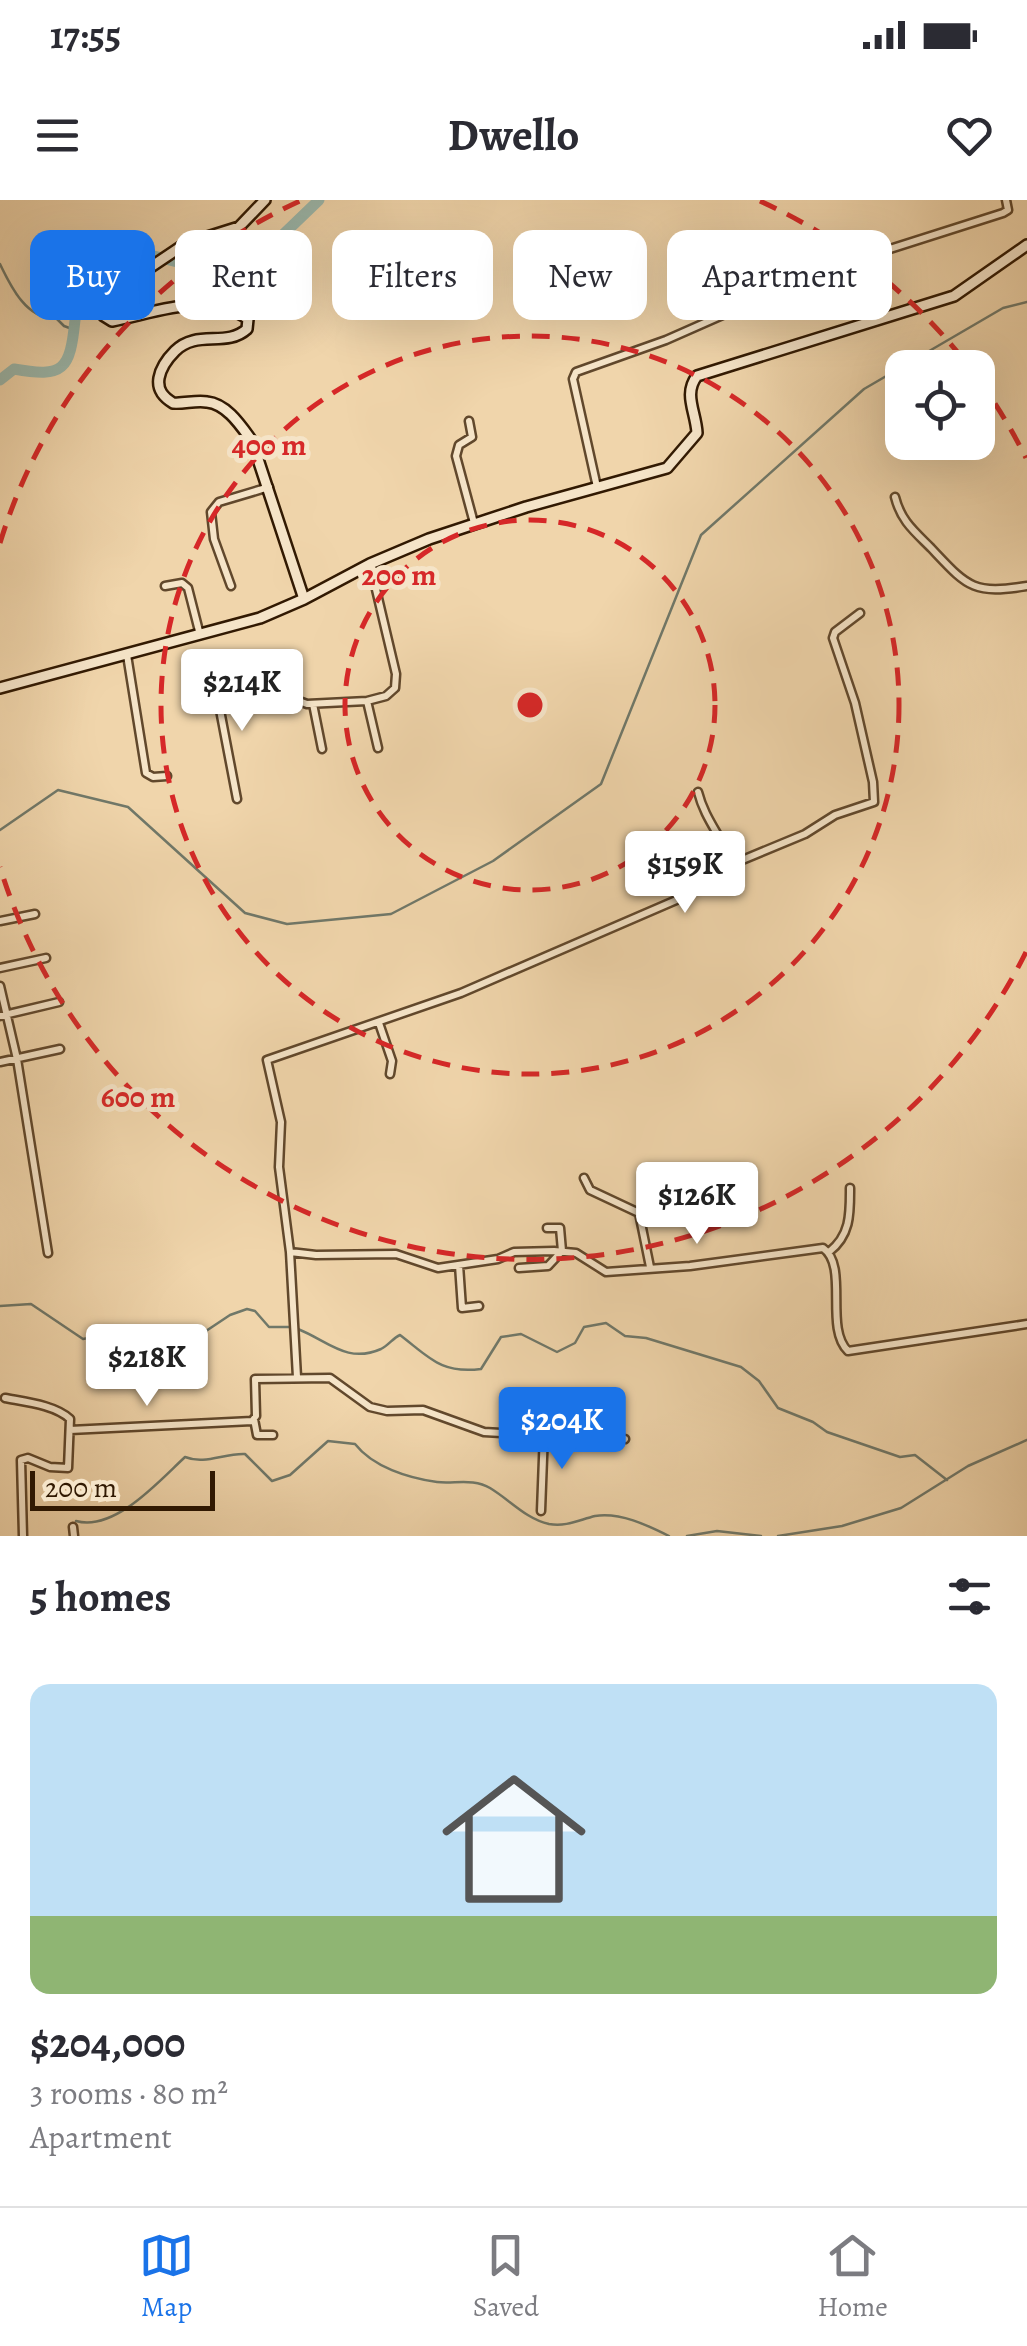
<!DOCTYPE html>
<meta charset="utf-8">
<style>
body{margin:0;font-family:Alegreya,serif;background:#f2f2f3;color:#2b2b33;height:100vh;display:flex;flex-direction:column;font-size:38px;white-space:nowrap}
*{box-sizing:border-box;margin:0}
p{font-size:32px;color:#7c7c81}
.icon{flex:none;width:55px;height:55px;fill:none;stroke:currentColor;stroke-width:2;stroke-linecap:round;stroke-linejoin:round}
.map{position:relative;height:1336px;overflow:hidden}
.panel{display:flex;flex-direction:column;background:#fff;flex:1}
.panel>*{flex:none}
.top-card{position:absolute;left:30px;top:30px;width:968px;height:90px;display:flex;gap:20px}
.fabs{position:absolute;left:885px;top:150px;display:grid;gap:20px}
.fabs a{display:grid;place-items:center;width:110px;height:110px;border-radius:20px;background:#fff;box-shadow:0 10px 40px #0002;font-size:50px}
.scale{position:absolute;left:30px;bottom:25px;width:185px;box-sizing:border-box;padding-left:10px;border:5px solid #311902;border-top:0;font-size:28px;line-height:35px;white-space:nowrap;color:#311902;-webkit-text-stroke:8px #f5e4c8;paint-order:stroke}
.price{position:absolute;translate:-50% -85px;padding:0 22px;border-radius:10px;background:#fff;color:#222;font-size:32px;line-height:65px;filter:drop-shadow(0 2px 5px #0008)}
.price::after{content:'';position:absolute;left:50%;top:60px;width:30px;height:22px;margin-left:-15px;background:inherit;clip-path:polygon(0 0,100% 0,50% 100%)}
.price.on{background:#1a73e8;color:#fff}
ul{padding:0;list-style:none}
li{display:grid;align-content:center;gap:20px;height:530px;padding:0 30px}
li span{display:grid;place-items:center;height:310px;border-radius:20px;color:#555}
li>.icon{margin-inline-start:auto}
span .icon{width:180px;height:180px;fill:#fffc;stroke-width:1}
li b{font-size:42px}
h2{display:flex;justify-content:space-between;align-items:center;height:120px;padding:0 30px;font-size:42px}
.chip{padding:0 35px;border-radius:20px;background:#fff;box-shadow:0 10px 40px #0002;font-size:35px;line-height:90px}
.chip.on{background:#1a73e8;color:#fff}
.status{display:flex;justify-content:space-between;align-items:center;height:70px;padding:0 50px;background:#fff;direction:ltr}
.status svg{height:28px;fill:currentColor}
header{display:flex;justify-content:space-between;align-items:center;height:130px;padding:0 30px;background:#fff;font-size:45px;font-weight:700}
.tab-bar{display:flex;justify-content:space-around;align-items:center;height:140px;border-top:2px solid #e1e1e2;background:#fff;font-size:28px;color:#7c7c81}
.tab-bar a{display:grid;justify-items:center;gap:5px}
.tab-bar .on{color:#1a73e8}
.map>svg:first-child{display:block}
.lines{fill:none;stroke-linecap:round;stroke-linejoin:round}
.stream{stroke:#707869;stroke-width:2.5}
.river{stroke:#9ab8ad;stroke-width:11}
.street-casing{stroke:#61482c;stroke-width:11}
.secondary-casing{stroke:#311902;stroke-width:14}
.street{stroke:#f5e4c8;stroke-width:6}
.secondary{stroke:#f5e4c8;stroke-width:9}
.ring{fill:none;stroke:#d62828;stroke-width:5;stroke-dasharray:18 12}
.centre{fill:#d62828;stroke:#f5e4c8;stroke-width:5}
.ring-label{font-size:30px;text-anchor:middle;font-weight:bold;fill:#d62828;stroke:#f5e4c8;stroke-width:10;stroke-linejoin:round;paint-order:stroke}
</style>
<div class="status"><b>17:55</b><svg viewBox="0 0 49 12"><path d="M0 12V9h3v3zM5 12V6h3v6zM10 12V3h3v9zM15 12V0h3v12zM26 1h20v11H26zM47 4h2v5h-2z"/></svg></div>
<header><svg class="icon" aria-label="menu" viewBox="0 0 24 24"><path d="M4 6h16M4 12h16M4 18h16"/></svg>Dwello<svg class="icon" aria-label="heart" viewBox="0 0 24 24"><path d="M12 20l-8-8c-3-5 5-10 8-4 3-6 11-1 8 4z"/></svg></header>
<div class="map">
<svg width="1027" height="1336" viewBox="0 0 1027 1336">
<rect width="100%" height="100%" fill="#f0d5ab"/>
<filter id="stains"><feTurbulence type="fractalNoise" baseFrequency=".002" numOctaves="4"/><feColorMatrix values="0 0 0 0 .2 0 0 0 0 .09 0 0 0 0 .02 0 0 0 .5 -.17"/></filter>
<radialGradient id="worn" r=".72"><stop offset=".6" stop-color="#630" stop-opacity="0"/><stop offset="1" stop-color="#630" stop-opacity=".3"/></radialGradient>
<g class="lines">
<!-- stream -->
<path class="stream" d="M 0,64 C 11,87 27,120 56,118 L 64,126 L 75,130
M 0,630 L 58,590 L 128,607 L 245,713 L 287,724 L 391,714 L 493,661 L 601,584 L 701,335 L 864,189 L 1003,108 L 1027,102
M 0,1106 L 31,1104 L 83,1139 L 110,1134 L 141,1143 L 180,1130 L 194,1135 L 203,1133 L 230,1115 L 247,1109 L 255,1111 L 269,1127 L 290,1127
M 298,1129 C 328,1141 347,1164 381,1149 C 389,1145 393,1138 400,1135 C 430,1158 441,1174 481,1169 L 501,1137 L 521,1134 L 557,1152 L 575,1143 L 584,1127 L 606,1123 L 625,1136 L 646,1138 L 741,1167 L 759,1181 L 778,1208 L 813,1222 L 827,1232 L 900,1257 L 915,1255 L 947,1280
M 76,1321 C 115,1332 160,1280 185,1257 C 205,1265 224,1253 245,1254 L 272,1281 L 290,1275 L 328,1241 L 355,1244 C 373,1267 408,1278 437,1282 C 454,1284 474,1278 490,1288 C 510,1300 526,1319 549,1324 C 566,1327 579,1320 595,1316 C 620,1312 647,1325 669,1336
M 687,1336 L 717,1331 L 761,1336
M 778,1336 L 842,1326 L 901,1308 L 968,1266 L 1027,1240"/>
<!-- river -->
<path class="river" d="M 0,180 L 14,169 C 64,178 70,170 75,120 C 77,105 81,95 78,80 L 95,63 L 130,50 L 201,68 L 247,62 L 266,51 L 319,0"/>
<!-- street casing -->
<g class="street-casing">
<path id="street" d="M 469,221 L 472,237 L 459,245 L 456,256 L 474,323
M 597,287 L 573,179 L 576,172 L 666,140 L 827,69 L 1003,13 L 1008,10 L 1006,0
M 895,297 C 901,321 914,331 931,348 C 967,386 972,395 1027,386
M 165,386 L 182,383 L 188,388 L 200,435
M 231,386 L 214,339 L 211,312 L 219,302 L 269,287
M 127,455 L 146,573 L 153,577 L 167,576
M 367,501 L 378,548
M 313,504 L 322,549
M 698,592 C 705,620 723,638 732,664
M 237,599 L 220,510 L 224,504 L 280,494 L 307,504 L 367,501 L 386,496 L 395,488 L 396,474 L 370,364
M 0,721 L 35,714
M 0,768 L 46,758
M 0,786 L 17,859 L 48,1053
M 0,816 L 59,802
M 379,823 L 392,861 L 390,874
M 0,862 L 60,849
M 584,978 L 590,990 L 639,1013 L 650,1067
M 290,1052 L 316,1055 L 396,1054 L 438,1068 L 498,1059 L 514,1052 L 554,1051 L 576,1053 L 606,1072 L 690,1066 L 823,1048 C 849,1066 824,1128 848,1151 L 1027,1124
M 829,1052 C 851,1035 850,1013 850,988
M 459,1065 L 462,1108 L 479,1106
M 519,1068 L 548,1066 L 562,1051 L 560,1028 L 547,1028
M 297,1177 L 290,1052 L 279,967 L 281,922 L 267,860 L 461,793 L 681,698 L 695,690 L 711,673 L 805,634 L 835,615 L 874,602 L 873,582 L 855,503 L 833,438 L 835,432 L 860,413
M 5,1198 C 26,1202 55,1205 70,1219 L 68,1268 L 50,1267 L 28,1258 L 21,1260 L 23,1336
M 254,1219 L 257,1235 L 273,1235
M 508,1221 L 512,1225 L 536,1224 L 546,1231
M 70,1230 L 252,1221 L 256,1216 L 255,1179 L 330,1178 L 370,1207 L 387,1211 L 423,1210 L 484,1232 L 519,1234 L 580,1229 L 625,1239
M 541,1311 L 544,1232
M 73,1327 L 74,1336"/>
</g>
<!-- secondary casing -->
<g class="secondary-casing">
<path id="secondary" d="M 265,0 L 239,27 L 185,44 L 121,87 L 105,104 L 104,116 L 112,121 C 155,113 208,90 248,119 L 247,129 C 226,148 197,129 175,151 C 167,159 161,167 159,178 C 157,190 163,197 173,203 C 184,204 196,200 207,202 C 227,204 241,226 252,241 L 304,399
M 0,488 L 260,418 L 304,399 L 370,364 L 429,339 L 526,307 L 667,268 L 697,233 C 696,212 683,194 697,176 L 954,96 L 1027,45"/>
</g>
<!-- street -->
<use href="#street" class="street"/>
<!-- secondary -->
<use href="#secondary" class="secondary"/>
</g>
<!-- distance rings -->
<g class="ring">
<circle cx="530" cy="505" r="185"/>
<circle cx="530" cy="505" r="369"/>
<path d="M1026 752A554 554 0 0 1 0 667M0 343A554 554 0 0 1 300 1M760 1A554 554 0 0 1 967 164M978 179A554 554 0 0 1 1026 258"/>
</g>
<circle cx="530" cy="505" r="15" class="centre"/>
<g class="ring-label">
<text x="269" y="255">400 m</text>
<text x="399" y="385">200 m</text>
<text x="138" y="907">600 m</text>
</g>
<rect width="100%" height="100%" filter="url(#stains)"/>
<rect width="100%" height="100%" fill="url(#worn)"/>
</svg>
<div class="fabs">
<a><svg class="icon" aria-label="locate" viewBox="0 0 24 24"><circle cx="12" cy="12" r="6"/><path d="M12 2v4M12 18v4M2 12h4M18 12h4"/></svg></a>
</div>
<div class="scale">200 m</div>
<b class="price" style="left:242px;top:534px">$214K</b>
<b class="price" style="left:685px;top:716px">$159K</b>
<b class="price" style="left:697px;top:1047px">$126K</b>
<b class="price" style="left:147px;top:1209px">$218K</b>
<b class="price on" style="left:562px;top:1272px">$204K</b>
<div class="top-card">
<a class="chip on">Buy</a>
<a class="chip">Rent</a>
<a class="chip">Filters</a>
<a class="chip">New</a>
<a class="chip">Apartment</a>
</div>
</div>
<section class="panel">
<h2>5 homes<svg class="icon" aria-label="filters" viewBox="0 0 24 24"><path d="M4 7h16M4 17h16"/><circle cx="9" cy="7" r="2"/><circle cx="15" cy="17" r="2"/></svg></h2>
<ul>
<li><span style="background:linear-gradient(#bfe0f5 75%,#8fb573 0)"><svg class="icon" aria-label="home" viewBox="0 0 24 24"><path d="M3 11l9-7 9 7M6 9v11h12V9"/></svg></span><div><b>$204,000</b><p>3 rooms · 80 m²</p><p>Apartment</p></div></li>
</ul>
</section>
<nav class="tab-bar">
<a class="on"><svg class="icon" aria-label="map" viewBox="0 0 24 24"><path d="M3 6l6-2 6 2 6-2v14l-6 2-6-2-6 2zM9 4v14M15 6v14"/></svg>Map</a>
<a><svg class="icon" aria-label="saved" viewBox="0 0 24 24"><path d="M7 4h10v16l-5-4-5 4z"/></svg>Saved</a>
<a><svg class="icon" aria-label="home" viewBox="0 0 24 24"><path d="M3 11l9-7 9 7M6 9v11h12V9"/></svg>Home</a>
</nav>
